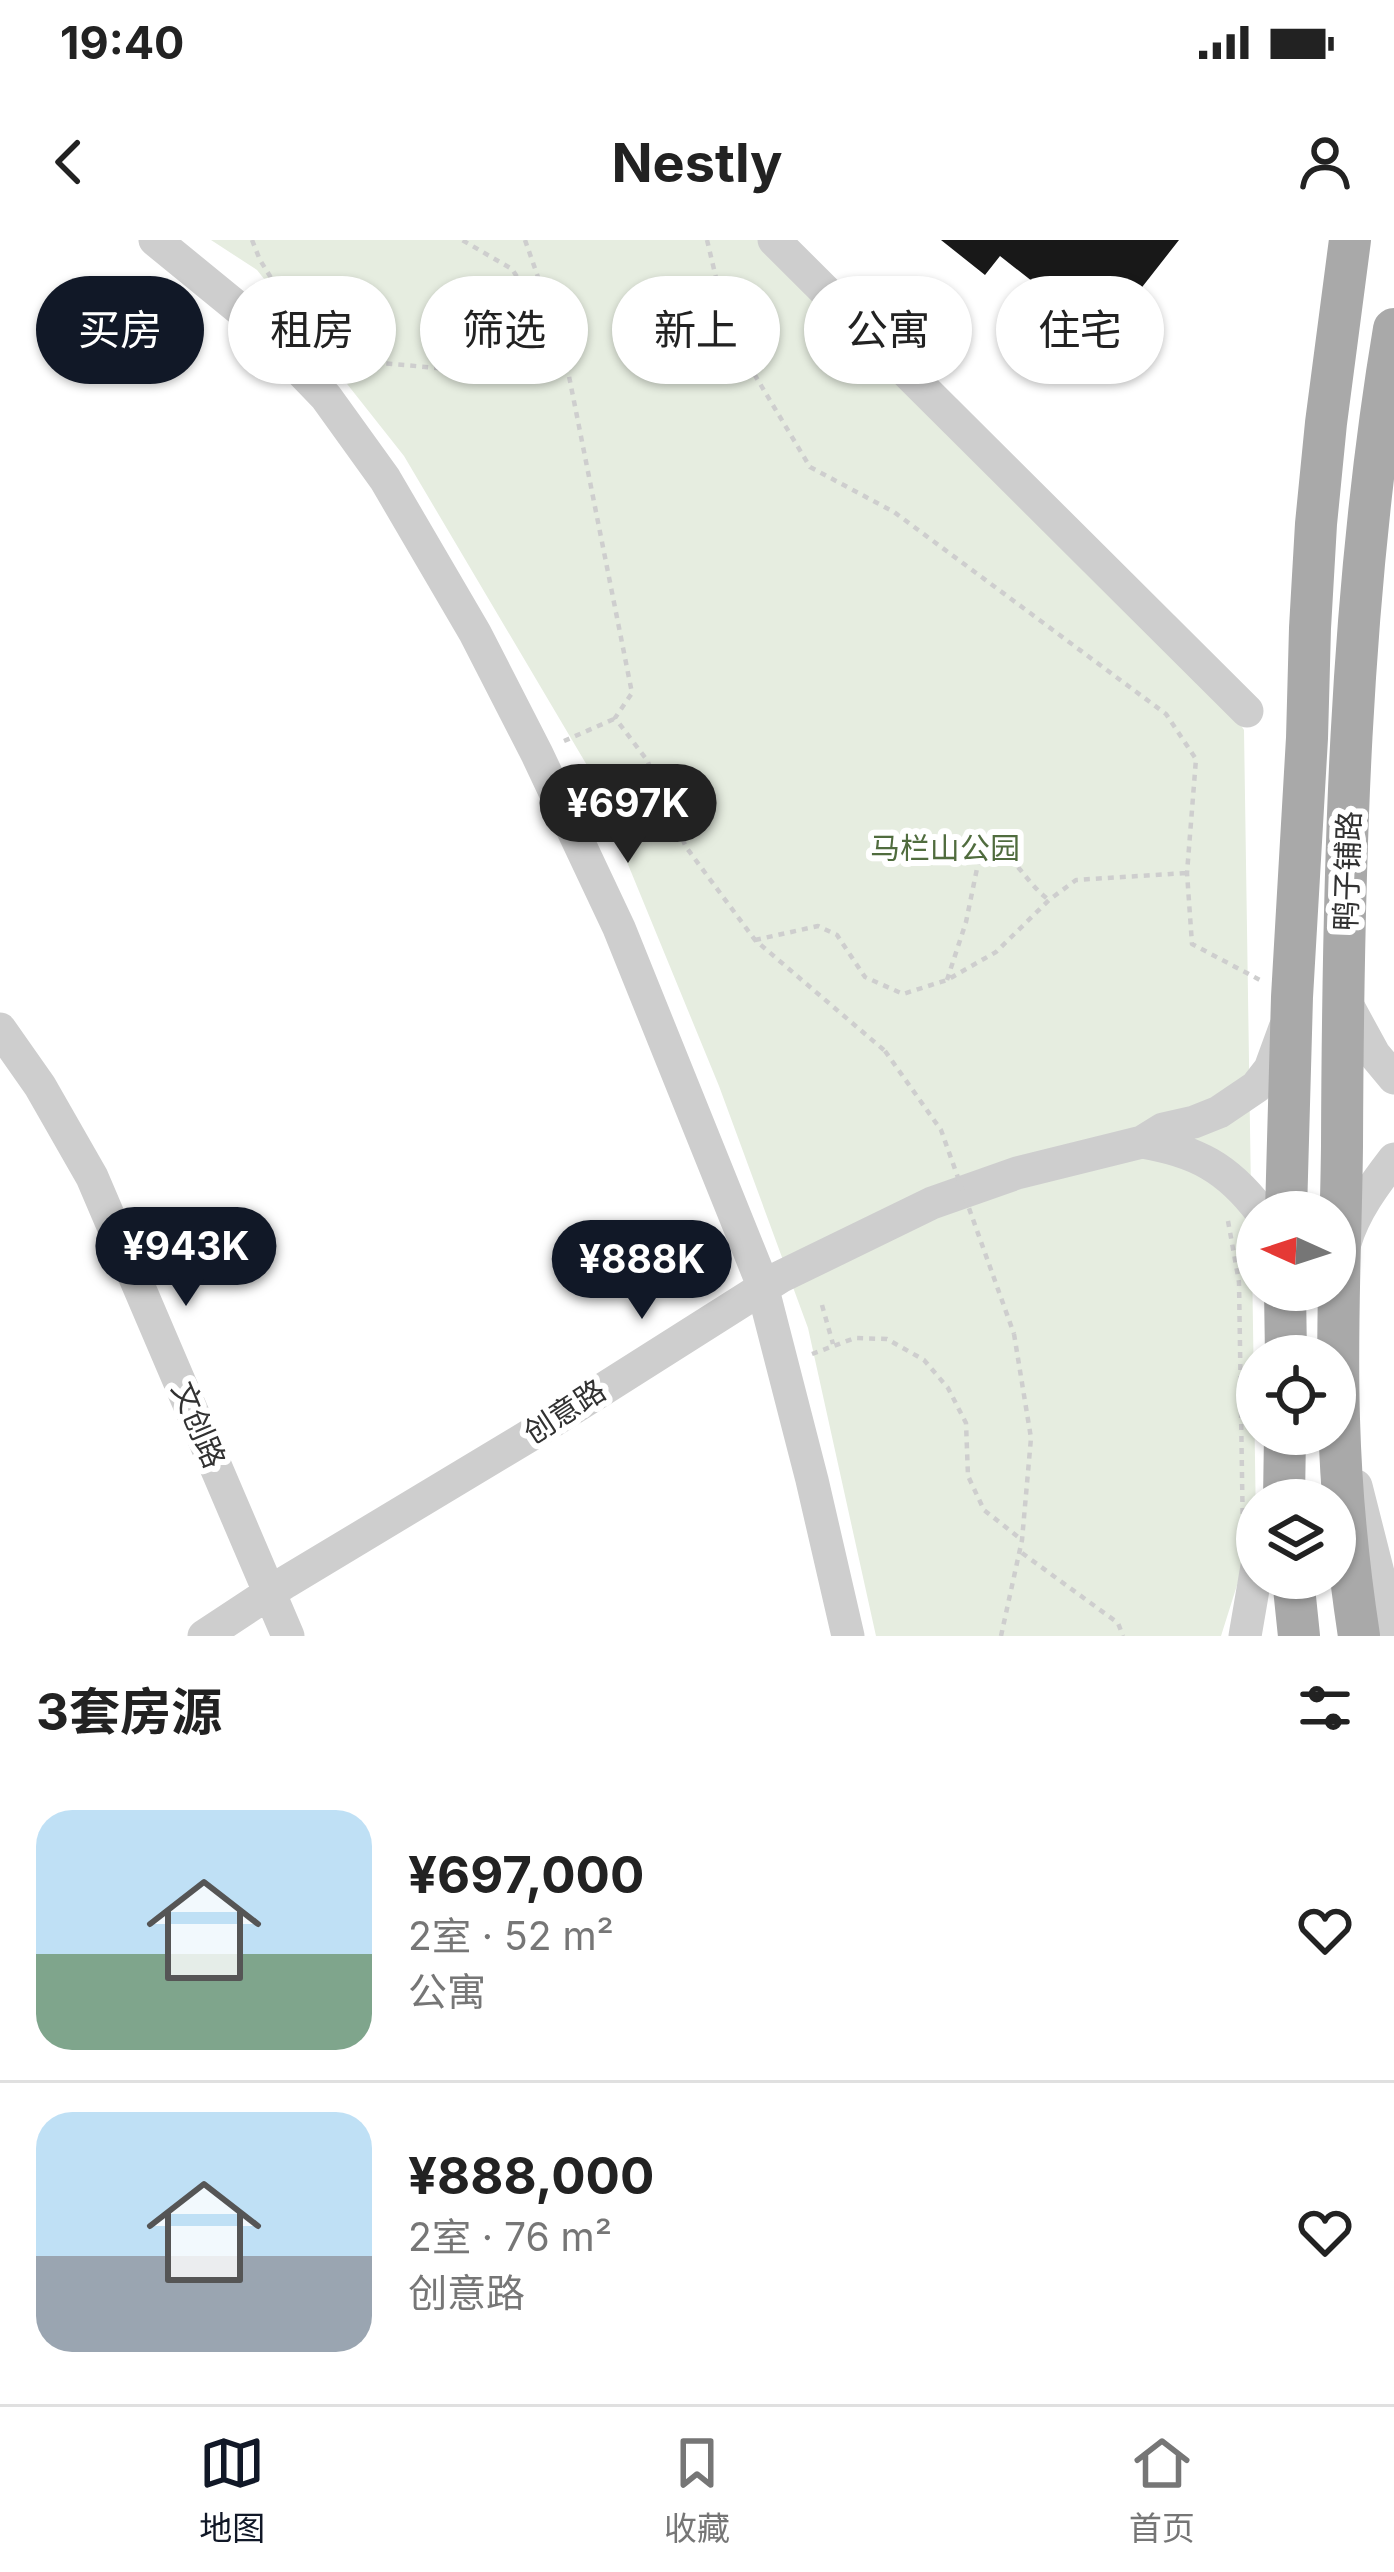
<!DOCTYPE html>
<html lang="zh">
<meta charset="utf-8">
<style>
body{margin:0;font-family:Inter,"Noto Sans SC",sans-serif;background:#f6f6f6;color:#222;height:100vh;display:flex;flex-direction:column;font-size:45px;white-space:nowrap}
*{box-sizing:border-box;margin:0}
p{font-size:39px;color:#767676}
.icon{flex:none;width:66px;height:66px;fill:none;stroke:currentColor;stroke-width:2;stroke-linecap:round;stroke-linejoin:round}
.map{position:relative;height:1396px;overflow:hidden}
.drawer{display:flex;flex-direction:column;background:#fff;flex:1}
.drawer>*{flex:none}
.banner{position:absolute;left:36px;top:36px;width:1323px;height:108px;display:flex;gap:24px}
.needle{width:78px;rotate:273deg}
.tools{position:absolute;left:1236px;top:951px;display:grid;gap:24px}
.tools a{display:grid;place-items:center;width:120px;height:120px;border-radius:50%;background:#fff;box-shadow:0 3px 9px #0004;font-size:60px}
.price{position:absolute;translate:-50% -102px;padding:0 27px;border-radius:42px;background:#111827;color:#fff;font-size:39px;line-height:78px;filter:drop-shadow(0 3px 6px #0008)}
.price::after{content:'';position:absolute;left:50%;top:72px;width:36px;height:27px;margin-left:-18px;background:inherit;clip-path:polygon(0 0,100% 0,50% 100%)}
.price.active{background:#222;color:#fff}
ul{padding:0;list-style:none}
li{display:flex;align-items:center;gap:36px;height:300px;padding:0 36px}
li+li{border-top:3px solid #e0e0e0}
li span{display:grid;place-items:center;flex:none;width:336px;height:240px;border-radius:36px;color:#555}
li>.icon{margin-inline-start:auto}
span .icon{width:144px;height:144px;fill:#fffc;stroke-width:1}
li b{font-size:51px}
h2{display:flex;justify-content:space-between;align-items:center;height:144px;padding:0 36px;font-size:51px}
.chip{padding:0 42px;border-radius:54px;background:#fff;box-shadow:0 3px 9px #0004;font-size:42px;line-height:108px}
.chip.active{background:#111827;color:#fff}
.status{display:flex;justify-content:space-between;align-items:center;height:84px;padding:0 60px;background:#fff;direction:ltr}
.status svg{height:33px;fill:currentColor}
header{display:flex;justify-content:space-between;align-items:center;height:156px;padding:0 36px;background:#fff;font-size:54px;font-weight:700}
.tabs{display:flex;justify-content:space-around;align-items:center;height:168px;border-top:3px solid #e0e0e0;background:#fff;font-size:33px;color:#767676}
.tabs a{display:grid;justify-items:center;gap:6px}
.tabs .active{color:#111827}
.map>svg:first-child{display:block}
.green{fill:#e6ede0}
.building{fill:#181818}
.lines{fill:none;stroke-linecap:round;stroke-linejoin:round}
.path{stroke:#cecece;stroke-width:4.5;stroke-dasharray:6 6;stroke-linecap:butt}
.minor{stroke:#cecece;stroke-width:33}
.major{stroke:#a9a9a9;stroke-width:42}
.path-bridge{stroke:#cecece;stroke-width:4.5;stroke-dasharray:6 6;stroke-linecap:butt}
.labels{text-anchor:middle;stroke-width:12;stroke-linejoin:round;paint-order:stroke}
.park-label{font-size:30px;fill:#506c3e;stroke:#fff}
.street-label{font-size:30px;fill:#313131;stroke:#fff}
</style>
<div class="status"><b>19:40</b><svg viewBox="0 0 49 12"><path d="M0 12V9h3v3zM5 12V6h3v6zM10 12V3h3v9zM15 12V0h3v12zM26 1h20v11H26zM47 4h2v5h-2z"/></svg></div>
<header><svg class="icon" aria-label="back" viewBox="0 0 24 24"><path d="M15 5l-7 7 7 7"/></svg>Nestly<svg class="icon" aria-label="person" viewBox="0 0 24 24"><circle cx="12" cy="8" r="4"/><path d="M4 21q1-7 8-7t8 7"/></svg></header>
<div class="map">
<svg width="1394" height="1396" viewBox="0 0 1394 1396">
<rect width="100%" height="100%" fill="#fff"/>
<!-- green -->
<path class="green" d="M 211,0 L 764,0 L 1232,471 L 1244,490 L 1256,1285 L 1221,1396 L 876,1396 L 808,1088 L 719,846 L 588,527 L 404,216 L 257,30 Z"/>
<!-- building -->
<path class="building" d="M 941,0 L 1179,0 L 1103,97 L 1000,16 L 985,35 Z"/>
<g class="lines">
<!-- path -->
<path class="path" d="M 252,0 L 260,20 L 278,49 L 315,89 L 359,121 L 493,133 L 530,108 L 533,62 L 512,29 L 462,0
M 525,0 L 564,111 L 632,453 L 615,478 L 647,520 L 686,607 L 755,700 L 885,811
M 707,0 L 729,92 L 810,227 L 894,272 L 1166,474 L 1196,519 L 1187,633 L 1192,704 L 1260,740
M 564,501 L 614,479
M 755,700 L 818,686 L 837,695 L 865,737 L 903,754 L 947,740 L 996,712 L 1049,660 L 1076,640 L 1186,633
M 947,740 L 966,682 L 980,614 L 992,605 C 1016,617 1027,644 1049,660
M 1228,981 L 1239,1042 L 1243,1299
M 822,1065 L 833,1104
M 812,1114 L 855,1098 L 887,1099 L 924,1120 L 948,1148 L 966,1183 L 968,1236 L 984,1270 L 1022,1300
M 1022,1313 L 1118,1383 L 1123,1396
M 1001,1396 L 1022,1300 L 1031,1198 L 1014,1094"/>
<!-- minor -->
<path class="minor" d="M 155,0 L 248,76 L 326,157 L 385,239 L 475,393 L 537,514 L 619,688 L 760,1038 L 812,1240 L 848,1396
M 774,0 L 1247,471
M 1344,759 L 1374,814 L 1394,838
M 0,789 L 40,846 L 92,937 L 288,1396
M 1142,902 C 1196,911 1228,928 1261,972
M 1345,1003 C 1354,972 1374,945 1394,919
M 1356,1246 L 1394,1396
M 204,1396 L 286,1342 L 537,1191 L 780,1037 L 932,963 L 1017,933 L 1142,902 L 1163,889 L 1194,882 L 1219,872 L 1256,847 L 1270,829 L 1285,788
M 1245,1396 L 1257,1326"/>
<!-- major -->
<path class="major" d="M 1286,972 L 1292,757 L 1307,498 L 1310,388 L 1316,284 L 1326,183 L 1350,0
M 1285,1050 L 1286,1116
M 1284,1260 L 1285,1194
M 1293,1338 L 1299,1396
M 1359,1396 C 1348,1324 1341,1252 1339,1179 C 1336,1088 1341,996 1342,906 C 1343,634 1349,358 1394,89"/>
<!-- path-bridge -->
<path class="path-bridge" d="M 885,811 L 941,890 L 1014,1094"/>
</g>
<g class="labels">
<!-- park labels -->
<g class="park-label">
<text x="945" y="619">马栏山公园</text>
</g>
<!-- street labels -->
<g class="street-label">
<text transform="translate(1348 631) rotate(-88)" y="10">鸭子铺路</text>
<text transform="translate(565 1172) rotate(-33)" y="10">创意路</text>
<text transform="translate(198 1185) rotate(67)" y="10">文创路</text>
</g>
</g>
</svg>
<div class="tools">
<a><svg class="needle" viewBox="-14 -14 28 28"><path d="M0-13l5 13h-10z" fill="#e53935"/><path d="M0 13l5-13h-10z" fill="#767676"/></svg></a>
<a><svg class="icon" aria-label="locate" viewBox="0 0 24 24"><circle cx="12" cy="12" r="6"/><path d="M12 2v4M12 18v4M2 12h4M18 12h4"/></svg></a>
<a><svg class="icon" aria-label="layers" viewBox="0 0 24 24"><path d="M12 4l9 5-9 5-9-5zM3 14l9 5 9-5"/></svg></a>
</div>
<b class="price active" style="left:628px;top:626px">¥697K</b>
<b class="price" style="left:186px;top:1069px">¥943K</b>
<b class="price" style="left:642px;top:1082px">¥888K</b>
<div class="banner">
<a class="chip active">买房</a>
<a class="chip">租房</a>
<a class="chip">筛选</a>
<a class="chip">新上</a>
<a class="chip">公寓</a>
<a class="chip">住宅</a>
</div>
</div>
<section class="drawer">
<h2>3套房源<svg class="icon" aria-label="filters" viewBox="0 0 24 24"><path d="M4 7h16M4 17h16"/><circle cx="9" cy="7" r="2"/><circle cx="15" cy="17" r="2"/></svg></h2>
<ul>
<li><span style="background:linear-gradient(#bfe0f5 60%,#7fa58c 0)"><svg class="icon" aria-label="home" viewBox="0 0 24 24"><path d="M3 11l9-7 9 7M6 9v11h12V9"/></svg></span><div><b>¥697,000</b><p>2室 · 52 m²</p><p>公寓</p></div><svg class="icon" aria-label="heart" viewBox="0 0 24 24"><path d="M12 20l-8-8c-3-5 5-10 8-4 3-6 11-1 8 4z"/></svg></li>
<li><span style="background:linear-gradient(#bfe0f5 60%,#9aa5b1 0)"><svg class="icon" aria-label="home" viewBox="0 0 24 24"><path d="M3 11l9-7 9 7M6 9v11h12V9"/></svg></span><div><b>¥888,000</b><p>2室 · 76 m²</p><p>创意路</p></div><svg class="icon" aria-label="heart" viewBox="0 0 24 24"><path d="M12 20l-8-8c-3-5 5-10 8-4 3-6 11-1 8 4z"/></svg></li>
</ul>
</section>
<nav class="tabs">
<a class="active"><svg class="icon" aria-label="map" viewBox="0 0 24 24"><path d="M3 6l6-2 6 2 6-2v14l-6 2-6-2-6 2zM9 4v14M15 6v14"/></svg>地图</a>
<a><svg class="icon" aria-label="saved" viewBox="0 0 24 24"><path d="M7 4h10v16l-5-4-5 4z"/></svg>收藏</a>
<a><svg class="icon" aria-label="home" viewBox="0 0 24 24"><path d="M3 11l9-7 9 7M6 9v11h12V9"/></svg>首页</a>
</nav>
